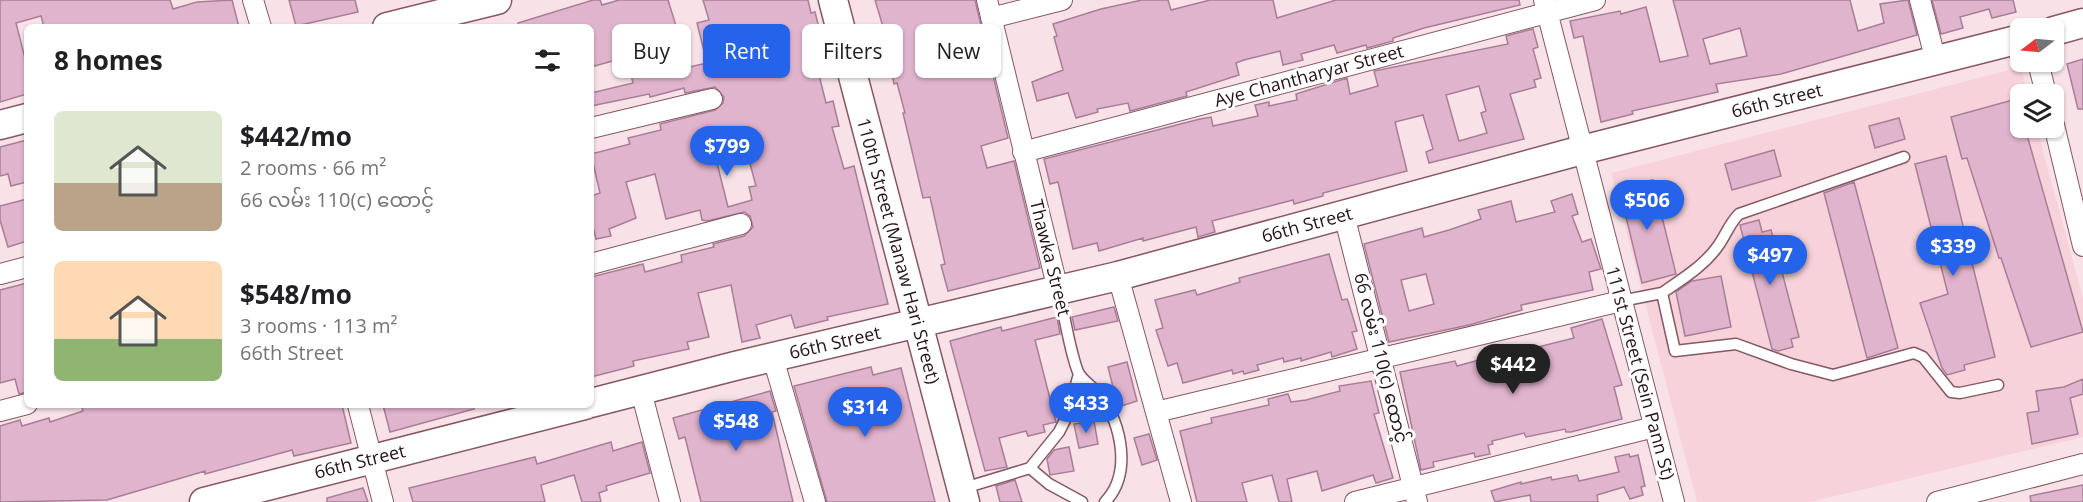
<!DOCTYPE html>
<meta charset="utf-8">
<style>
body{margin:0;font-family:"Open Sans","Noto Sans Myanmar",sans-serif;background:#f6f6f6;color:#202124;height:100vh;display:flex;flex-direction:column;font-size:22px;white-space:nowrap}
*{box-sizing:border-box;margin:0}
p{font-size:20px;color:#757577}
.icon{flex:none;width:33px;height:33px;fill:none;stroke:currentColor;stroke-width:2;stroke-linecap:round;stroke-linejoin:round}
.map{position:relative;flex:1;overflow:hidden}
.drawer{position:absolute;left:24px;top:24px;width:570px;height:384px;display:flex;flex-direction:column;background:#fff;border-radius:9px;box-shadow:0 2px 4px #0004}
.drawer>*{flex:none}
.banner{position:absolute;left:612px;top:24px;width:570px;height:54px;display:flex;gap:12px}
.needle{width:39px;rotate:254deg}
.fabs{position:absolute;left:2010px;top:18px;display:grid;gap:12px}
.fabs a{display:grid;place-items:center;width:54px;height:54px;border-radius:9px;background:#fff;box-shadow:0 2px 4px #0004;font-size:30px}
.price{position:absolute;translate:-50% -51px;padding:0 14px;border-radius:21px;background:#2563eb;color:#fff;font-size:20px;line-height:39px;filter:drop-shadow(0 2px 3px #0008)}
.price::after{content:'';position:absolute;left:50%;top:36px;width:18px;height:14px;margin-left:-9px;background:inherit;clip-path:polygon(0 0,100% 0,50% 100%)}
.price.selected{background:#222;color:#fff}
ul{padding:0;list-style:none}
li{display:flex;align-items:center;gap:18px;height:150px;padding:0 30px}
li span{display:grid;place-items:center;flex:none;width:168px;height:120px;border-radius:9px;color:#555}
li>.icon{margin-inline-start:auto}
span .icon{width:72px;height:72px;fill:#fffc;stroke-width:1}
li b{font-size:26px}
h2{display:flex;justify-content:space-between;align-items:center;height:72px;padding:0 30px;font-size:26px}
.pill{padding:0 21px;border-radius:9px;background:#fff;box-shadow:0 2px 4px #0004;font-size:21px;line-height:54px}
.pill.selected{background:#2563eb;color:#fff}
.map>svg:first-child{display:block}
.built{fill:#f7d2da}
.building{fill:#e1b4ce;stroke:#a87e97;stroke-width:1.5;fill-rule:evenodd}
.lines{fill:none;stroke-linecap:round;stroke-linejoin:round}
.lane-casing{stroke:#855863;stroke-width:13}
.street-casing{stroke:#855863;stroke-width:22}
.secondary-casing{stroke:#855863;stroke-width:31}
.lane{stroke:#fff;stroke-width:10}
.street{stroke:#fff;stroke-width:20}
.secondary{stroke:#fff;stroke-width:28}
.labels{text-anchor:middle;stroke-width:6;stroke-linejoin:round;paint-order:stroke}
.street-label{font-size:18px;fill:#251318;stroke:#fff}
</style>
<div class="map">
<svg width="2083" height="502" viewBox="0 0 2083 502">
<rect width="100%" height="100%" fill="#f8e2e7"/>
<!-- built -->
<path class="built" d="M 2021,67 L 2028,94 L 2020,94 L 2020,128 L 2037,128 L 2083,298 L 2083,437 L 1810,502 L 1697,502 L 1611,173 Z"/>
<!-- building -->
<path class="building" d="M 0,0 L 170,0 L 173,9 L 197,2 L 232,0 L 239,27 L 44,27 L 41,16 L 16,23 L 27,66 L 27,94 L 0,102 Z
M 289,0 L 355,0 L 358,12 L 296,26 Z
M 593,0 L 600,0 L 602,5 L 619,0 L 668,0 L 677,29 L 671,30 L 681,69 L 707,63 L 697,23 L 709,20 L 703,0 L 808,0 L 811,13 L 815,12 L 822,40 L 826,39 L 833,68 L 818,71 L 826,103 L 833,101 L 839,126 L 832,127 L 844,169 L 854,166 L 888,304 L 827,317 L 828,320 L 795,328 L 791,315 L 756,325 L 760,338 L 742,342 L 731,285 L 698,293 L 709,337 L 687,342 L 689,349 L 633,361 L 634,366 L 591,377 L 591,277 L 643,264 L 645,272 L 682,262 L 681,255 L 714,247 L 713,244 L 744,236 L 753,227 L 750,216 L 744,212 L 707,221 L 702,220 L 700,210 L 666,219 L 655,174 L 626,182 L 636,218 L 609,229 L 611,236 L 596,239 L 591,218 L 591,196 L 600,193 L 591,154 L 630,144 L 628,138 L 661,130 L 660,124 L 715,110 L 723,103 L 724,97 L 715,87 L 685,93 L 684,88 L 650,97 L 649,94 L 591,106 L 591,93 L 633,83 L 627,57 L 591,67 L 591,27 L 519,27 L 518,23 ZM 746,149 L 756,186 L 749,187 L 752,200 L 728,207 L 716,159 Z
M 875,0 L 975,0 L 1008,138 L 981,146 L 987,168 L 1014,161 L 1040,268 L 948,291 L 941,265 L 945,264 L 930,197 L 923,198 L 903,113 L 905,113 L 897,83 L 894,84 L 884,30 Z
M 1142,0 L 1168,0 L 1171,10 L 1210,0 L 1273,0 L 1277,18 L 1336,0 L 1519,0 L 1520,5 L 1424,28 L 1393,38 L 1393,41 L 1367,48 L 1366,45 L 1337,53 L 1334,45 L 1301,54 L 1303,60 L 1283,65 L 1280,51 L 1244,60 L 1236,63 L 1239,75 L 1186,92 L 1187,96 L 1130,111 L 1128,103 L 1097,109 L 1098,112 L 1076,118 L 1068,93 L 1037,101 L 1032,82 L 1063,70 L 1054,37 L 1057,36 L 1053,24 L 1101,9 Z
M 1673,0 L 1850,0 L 1858,31 L 1884,23 L 1880,4 L 1908,0 L 1917,35 L 1781,74 L 1716,84 L 1718,92 L 1632,111 L 1633,114 L 1601,122 L 1583,36 L 1574,38 L 1570,21 L 1620,11 L 1621,14 L 1646,7 L 1660,62 L 1688,56 ZM 1740,28 L 1747,56 L 1710,64 L 1703,39 Z
M 1932,0 L 2013,0 L 2016,12 L 1992,18 L 1989,9 L 1960,17 L 1963,28 L 1941,34 Z
M 1533,29 L 1538,47 L 1533,49 L 1541,78 L 1534,80 L 1536,87 L 1510,94 L 1524,139 L 1429,163 L 1426,152 L 1433,149 L 1423,115 L 1395,122 L 1407,171 L 1323,193 L 1323,196 L 1294,204 L 1293,200 L 1212,221 L 1215,232 L 1198,237 L 1196,227 L 1143,241 L 1143,238 L 1099,251 L 1097,243 L 1073,249 L 1058,182 L 1050,184 L 1044,159 L 1200,119 L 1211,117 L 1213,126 L 1258,116 L 1255,105 L 1269,102 L 1269,106 L 1297,100 L 1296,94 L 1347,78 L 1350,94 L 1378,86 L 1374,71 L 1508,44 L 1506,36 ZM 1479,86 L 1486,111 L 1481,113 L 1487,133 L 1459,141 L 1446,95 Z
M 2083,59 L 2083,109 L 2078,109 L 2067,64 Z
M 2020,98 L 2020,128 L 2025,128 L 2083,332 L 2031,347 L 2001,258 L 1999,258 L 1967,158 L 1962,159 L 1951,117 Z
M 1899,118 L 1905,139 L 1875,148 L 1869,126 Z
M 27,140 L 27,182 L 11,186 L 8,174 L 0,176 L 0,147 Z
M 1774,150 L 1781,176 L 1732,190 L 1725,164 Z
M 1946,156 L 1995,357 L 1964,365 L 1965,370 L 1947,375 L 1942,368 L 1920,303 L 1948,294 L 1915,164 Z
M 1653,180 L 1676,274 L 1642,283 L 1619,188 Z
M 1854,182 L 1898,348 L 1867,358 L 1824,193 Z
M 1572,194 L 1578,214 L 1572,216 L 1582,242 L 1591,239 L 1601,269 L 1589,272 L 1593,290 L 1521,305 L 1522,310 L 1469,325 L 1389,342 L 1364,244 L 1422,228 L 1424,237 L 1449,230 L 1481,219 L 1478,210 L 1511,201 L 1516,222 L 1555,212 L 1551,201 ZM 1426,274 L 1434,304 L 1409,311 L 1401,280 Z
M 27,199 L 27,241 L 8,247 L 0,220 L 0,206 Z
M 1759,220 L 1762,232 L 1771,230 L 1799,337 L 1791,339 L 1793,347 L 1778,351 L 1772,349 L 1740,225 Z
M 1329,254 L 1342,300 L 1347,299 L 1348,301 L 1357,331 L 1352,332 L 1357,349 L 1332,357 L 1331,352 L 1301,361 L 1301,358 L 1284,362 L 1283,358 L 1257,365 L 1259,370 L 1244,374 L 1243,371 L 1233,374 L 1232,370 L 1183,383 L 1177,363 L 1168,366 L 1156,330 L 1163,328 L 1155,300 L 1195,290 L 1197,295 L 1240,282 L 1239,278 Z
M 1721,276 L 1731,327 L 1685,336 L 1676,292 L 1692,281 Z
M 27,283 L 27,392 L 19,394 L 15,379 L 0,383 L 0,290 Z
M 1114,307 L 1118,321 L 1075,330 L 1072,317 Z
M 1057,317 L 1060,334 L 1035,340 L 1056,422 L 1043,425 L 1045,432 L 1028,436 L 1026,431 L 999,438 L 1007,467 L 985,471 L 950,341 L 1001,327 L 1002,331 Z
M 1602,319 L 1622,385 L 1614,387 L 1622,419 L 1571,432 L 1566,432 L 1565,429 L 1526,437 L 1524,433 L 1492,441 L 1493,444 L 1488,445 L 1490,454 L 1475,457 L 1474,453 L 1433,462 L 1434,467 L 1421,470 L 1400,372 L 1455,361 L 1457,366 L 1483,359 L 1482,354 L 1514,345 L 1516,351 L 1522,351 L 1574,338 L 1571,328 Z
M 1127,362 L 1137,401 L 1118,407 L 1108,367 Z
M 871,367 L 873,375 L 901,368 L 935,502 L 827,502 L 794,386 Z
M 2083,379 L 2083,394 L 2070,398 L 2078,434 L 2032,444 L 2027,413 L 2039,411 L 2036,391 L 2064,387 Z
M 1371,381 L 1379,413 L 1374,414 L 1393,478 L 1376,483 L 1373,475 L 1322,491 L 1317,471 L 1287,479 L 1292,502 L 1279,502 L 1272,475 L 1242,483 L 1247,502 L 1197,502 L 1180,431 L 1212,423 L 1211,418 L 1269,405 L 1268,399 L 1288,394 L 1291,402 L 1306,400 L 1340,391 L 1339,386 Z
M 770,391 L 776,411 L 772,412 L 793,502 L 701,502 L 685,437 L 679,439 L 673,418 Z
M 81,405 L 342,405 L 351,443 L 294,456 L 292,450 L 205,474 L 205,471 L 107,500 L 0,502 L 0,426 L 20,420 L 22,426 L 49,418 L 50,422 L 83,411 Z
M 383,405 L 474,405 L 474,409 L 390,432 Z
M 1094,421 L 1098,444 L 1079,448 L 1074,424 Z
M 1149,434 L 1157,460 L 1142,465 L 1134,438 Z
M 611,442 L 613,451 L 642,442 L 650,473 L 606,486 L 607,490 L 599,493 L 601,502 L 582,502 L 574,475 L 541,485 L 545,502 L 413,502 L 409,488 L 535,457 L 537,464 Z
M 1069,447 L 1074,471 L 1050,475 L 1047,459 L 1054,450 Z
M 1629,454 L 1630,457 L 1638,455 L 1645,486 L 1641,487 L 1643,495 L 1630,499 L 1624,487 L 1597,495 L 1598,502 L 1531,502 L 1530,495 L 1495,502 L 1491,491 L 1521,482 L 1521,484 L 1551,477 L 1552,480 L 1577,475 L 1579,481 L 1619,472 L 1615,457 Z
M 1015,480 L 1022,502 L 1000,502 L 996,486 Z
M 2083,485 L 2083,502 L 2031,502 L 2030,496 Z
M 363,488 L 368,502 L 327,502 L 327,498 Z"/>
<g class="lines">
<!-- lane casing -->
<g class="lane-casing">
<path id="lane" d="M 1058,290 C 1065,315 1069,349 1078,372 C 1082,381 1094,387 1100,395 C 1122,425 1132,474 1105,502
M 1662,293 C 1682,279 1704,266 1718,246 C 1726,235 1729,224 1739,214 L 1904,157
M 1621,301 L 1662,293 L 1675,351 L 1736,344 L 1791,364 L 1833,375 L 1914,353 L 1923,357 L 1951,392 L 1960,393 L 1998,385
M 1030,468 L 1049,484 L 1082,502
M 961,489 L 1030,468 L 1059,432 L 1067,416 L 1079,374"/>
</g>
<!-- street casing -->
<g class="street-casing">
<path id="street" d="M 253,0 L 261,27
M 987,0 L 1058,290
M 1544,0 L 1674,502
M 1920,0 L 1936,61
M 991,18 L 1062,0
M 2038,62 L 2046,94
M 2054,125 L 2083,246
M 591,128 L 712,99
M 1023,152 L 1595,0
M 1344,215 L 1417,502
M 591,264 L 741,224
M 0,274 L 27,267
M 1118,276 L 1181,502
M 773,358 L 815,502
M 641,391 L 670,502
M 358,405 L 383,502
M 0,411 L 27,404
M 1156,412 L 1621,301
M 1355,502 L 1654,427
M 1937,502 L 2083,464"/>
</g>
<!-- secondary casing -->
<g class="secondary-casing">
<path id="secondary" d="M 833,0 L 965,502
M 387,27 L 497,0
M 2054,31 L 2083,23
M 0,125 L 27,118
M 591,403 L 735,366 L 1118,276 L 1582,150 L 2020,39
M 204,502 L 585,405"/>
</g>
<!-- lane -->
<use href="#lane" class="lane"/>
<!-- street -->
<use href="#street" class="street"/>
<!-- secondary -->
<use href="#secondary" class="secondary"/>
</g>
<g class="labels">
<!-- street labels -->
<g class="street-label">
<text transform="translate(1309 76) rotate(-15)" y="6">Aye Chantharyar Street</text>
<text transform="translate(1777 101) rotate(-14)" y="6">66th Street</text>
<text transform="translate(1307 225) rotate(-15)" y="6">66th Street</text>
<text transform="translate(898 251) rotate(75)" y="6">110th Street (Manaw Hari Street)</text>
<text transform="translate(1050 258) rotate(76)" y="6">Thawka Street</text>
<text transform="translate(835 343) rotate(-13)" y="6">66th Street</text>
<text transform="translate(1381 358) rotate(76)" y="6">66 လမ်း 110(c) ထောင့်</text>
<text transform="translate(1640 373) rotate(75)" y="6">111st Street (Sein Pann St)</text>
<text transform="translate(360 462) rotate(-14)" y="6">66th Street</text>
</g>
</g>
</svg>
<div class="fabs">
<a><svg class="needle" viewBox="-14 -14 28 28"><path d="M0-13l5 13h-10z" fill="#e53935"/><path d="M0 13l5-13h-10z" fill="#757577"/></svg></a>
<a><svg class="icon" aria-label="layers" viewBox="0 0 24 24"><path d="M12 4l9 5-9 5-9-5zM3 14l9 5 9-5"/></svg></a>
</div>
<b class="price" style="left:727px;top:177px">$799</b>
<b class="price" style="left:1647px;top:231px">$506</b>
<b class="price" style="left:1953px;top:277px">$339</b>
<b class="price" style="left:1770px;top:286px">$497</b>
<b class="price selected" style="left:1513px;top:395px">$442</b>
<b class="price" style="left:1086px;top:434px">$433</b>
<b class="price" style="left:865px;top:438px">$314</b>
<b class="price" style="left:736px;top:452px">$548</b>
<div class="banner">
<a class="pill">Buy</a>
<a class="pill selected">Rent</a>
<a class="pill">Filters</a>
<a class="pill">New</a>
</div>
<section class="drawer">
<h2>8 homes<svg class="icon" aria-label="filters" viewBox="0 0 24 24"><path d="M4 7h16M4 17h16"/><circle cx="9" cy="7" r="2"/><circle cx="15" cy="17" r="2"/></svg></h2>
<ul>
<li><span style="background:linear-gradient(#dfe7d0 60%,#b9a48a 0)"><svg class="icon" aria-label="home" viewBox="0 0 24 24"><path d="M3 11l9-7 9 7M6 9v11h12V9"/></svg></span><div><b>$442/mo</b><p>2 rooms · 66 m²</p><p>66 လမ်း 110(c) ထောင့်</p></div></li>
<li><span style="background:linear-gradient(#ffd9b3 65%,#8fb573 0)"><svg class="icon" aria-label="home" viewBox="0 0 24 24"><path d="M3 11l9-7 9 7M6 9v11h12V9"/></svg></span><div><b>$548/mo</b><p>3 rooms · 113 m²</p><p>66th Street</p></div></li>
</ul>
</section>
</div>
